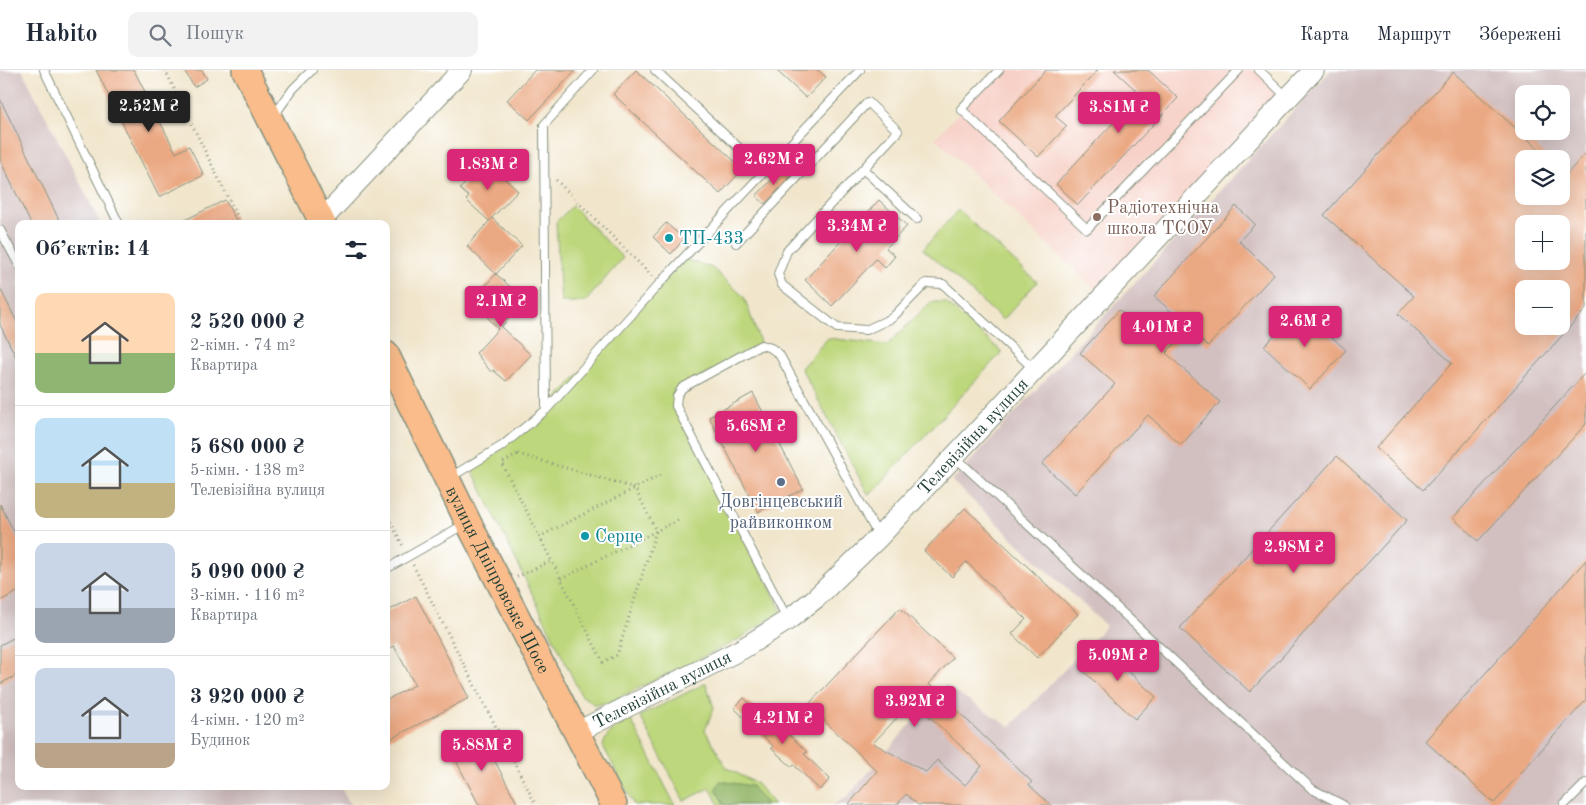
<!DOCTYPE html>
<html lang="uk">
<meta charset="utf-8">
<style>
body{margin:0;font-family:"Old Standard TT",serif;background:#f2f2f3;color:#1f2937;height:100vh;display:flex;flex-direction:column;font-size:19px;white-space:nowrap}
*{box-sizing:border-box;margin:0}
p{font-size:16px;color:#747a83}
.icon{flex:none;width:28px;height:28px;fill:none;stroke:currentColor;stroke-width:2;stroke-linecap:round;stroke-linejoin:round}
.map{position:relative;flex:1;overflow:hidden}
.drawer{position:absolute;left:15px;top:150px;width:375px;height:570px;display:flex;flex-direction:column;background:#fff;border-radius:10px;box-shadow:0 5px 20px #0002}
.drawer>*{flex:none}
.tools{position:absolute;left:1515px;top:15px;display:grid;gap:10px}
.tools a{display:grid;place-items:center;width:55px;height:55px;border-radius:10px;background:#fff;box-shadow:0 5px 20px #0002;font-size:25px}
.price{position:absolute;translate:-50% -42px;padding:0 11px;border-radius:5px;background:#db2777;color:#fff;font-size:16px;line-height:32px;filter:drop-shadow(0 1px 2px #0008)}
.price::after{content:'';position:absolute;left:50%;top:30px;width:15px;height:11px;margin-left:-8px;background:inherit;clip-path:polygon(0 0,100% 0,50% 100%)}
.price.selected{background:#222;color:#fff}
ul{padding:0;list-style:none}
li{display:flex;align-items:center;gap:15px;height:125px;padding:0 20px}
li+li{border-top:1px solid #e0e1e3}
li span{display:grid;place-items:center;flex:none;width:140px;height:100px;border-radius:10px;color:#555}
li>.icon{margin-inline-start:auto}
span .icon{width:60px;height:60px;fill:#fffc;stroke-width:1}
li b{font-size:21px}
h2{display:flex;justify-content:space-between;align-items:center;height:60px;padding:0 20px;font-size:21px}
header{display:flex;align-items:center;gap:30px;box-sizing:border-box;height:70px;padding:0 25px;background:#fff;border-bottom:1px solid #e0e1e3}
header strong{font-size:24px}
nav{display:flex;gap:28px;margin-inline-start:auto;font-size:18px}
.search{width:350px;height:45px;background:#f2f2f3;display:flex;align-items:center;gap:12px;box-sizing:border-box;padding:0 18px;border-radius:10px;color:#747a83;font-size:19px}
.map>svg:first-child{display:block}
.built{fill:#f7d1c8}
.industrial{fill:#d2bfc0;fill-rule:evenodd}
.green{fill:#bdd77c;stroke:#6e8a58}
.forest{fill:#96b86c;stroke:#5a7a50}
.building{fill:#eba983;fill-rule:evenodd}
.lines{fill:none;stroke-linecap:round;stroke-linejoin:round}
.service-casing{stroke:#889280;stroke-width:10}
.tertiary-casing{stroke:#889280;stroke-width:22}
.primary-casing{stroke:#889280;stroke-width:28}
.path{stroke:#889280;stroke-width:3;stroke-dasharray:1 4;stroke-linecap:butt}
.service{stroke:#fff;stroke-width:8}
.tertiary{stroke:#fff;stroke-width:20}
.primary{stroke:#f9bc8a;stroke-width:25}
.education-dot{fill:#8d6e63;stroke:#fff;stroke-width:2}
.culture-dot{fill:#0f9aa8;stroke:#fff;stroke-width:2}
.service-dot{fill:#5c6f8a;stroke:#fff;stroke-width:2}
.labels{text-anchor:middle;stroke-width:4;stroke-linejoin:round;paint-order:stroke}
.education-label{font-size:18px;fill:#785e54;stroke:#fff;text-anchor:start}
.culture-label{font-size:18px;fill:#0d838f;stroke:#fff;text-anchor:start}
.street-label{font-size:18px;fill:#1f3d34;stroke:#fff}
.service-label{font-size:18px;fill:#4e5e75;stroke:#fff}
</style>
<header>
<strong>Habito</strong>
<div class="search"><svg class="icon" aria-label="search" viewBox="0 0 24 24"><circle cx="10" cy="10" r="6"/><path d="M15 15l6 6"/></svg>Пошук</div>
<nav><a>Карта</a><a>Маршрут</a><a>Збережені</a></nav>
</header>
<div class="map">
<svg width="1586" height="735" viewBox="0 0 1586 735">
<rect width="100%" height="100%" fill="#fff"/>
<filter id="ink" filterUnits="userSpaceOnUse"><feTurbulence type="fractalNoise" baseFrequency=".02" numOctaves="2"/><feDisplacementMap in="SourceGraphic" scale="10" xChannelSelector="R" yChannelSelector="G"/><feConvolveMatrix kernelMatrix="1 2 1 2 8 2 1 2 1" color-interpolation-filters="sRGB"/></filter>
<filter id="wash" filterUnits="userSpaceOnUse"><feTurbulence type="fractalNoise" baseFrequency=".0096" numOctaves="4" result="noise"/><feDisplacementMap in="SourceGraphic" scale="20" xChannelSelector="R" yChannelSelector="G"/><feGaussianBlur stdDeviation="1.12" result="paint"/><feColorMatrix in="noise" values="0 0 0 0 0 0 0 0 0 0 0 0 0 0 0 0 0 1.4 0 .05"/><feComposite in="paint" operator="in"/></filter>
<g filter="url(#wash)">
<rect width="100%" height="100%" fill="#f1e6cc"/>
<!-- built -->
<path class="built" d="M 999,0 L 1259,0 L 1288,28 L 1102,226 L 935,68 Z"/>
<!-- industrial -->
<path class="industrial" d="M 0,0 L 22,0 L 101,154 L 19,154 L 19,716 L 340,716 L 350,735 L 0,735 Z
M 1331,0 L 1586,0 L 1586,735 L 833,735 L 847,727 L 945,615 L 1010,657 L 1106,556 L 952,411 ZM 1524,24 L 1561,24 L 1561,61 L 1524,61 ZM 1524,89 L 1561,89 L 1561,126 L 1524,126 ZM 1524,154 L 1561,154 L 1561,191 L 1524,191 ZM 1524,219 L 1561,219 L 1561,256 L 1524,256 Z"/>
<!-- green -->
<path class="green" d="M 572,136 L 623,188 L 585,232 L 561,232 L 556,152 Z
M 958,140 L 1037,212 L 1003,250 L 923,179 Z
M 684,189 L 712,198 L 744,227 L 761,275 L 682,318 L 676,336 L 782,541 L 736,571 L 610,632 L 595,635 L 581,625 L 470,395 L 546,340 Z
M 931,232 L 945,232 L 1002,282 L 869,426 L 801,298 L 828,268 L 887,275 Z
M 706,613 L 714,638 L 705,660 L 727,698 L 757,714 L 774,735 L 719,735 L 710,718 L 684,731 L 640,646 Z
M 631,650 L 675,735 L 634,735 L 603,676 C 607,661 617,657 631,650 Z"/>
<!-- forest -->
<path class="forest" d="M 720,711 L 752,716 L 767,735 L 724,735 L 716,719 Z"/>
<g id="blocks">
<!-- building -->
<path class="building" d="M 96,0 L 134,0 L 176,83 L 189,76 L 204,105 L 159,127 Z
M 184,0 L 202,0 L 207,9 L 194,17 Z
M 535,0 L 576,0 L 529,50 L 507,30 Z
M 636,0 L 743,99 L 720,124 L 613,24 Z
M 776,0 L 818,0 L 826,7 L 806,28 Z
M 1046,0 L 1098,0 L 1055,46 L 1067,56 L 1038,87 L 999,51 Z
M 1114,0 L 1148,0 L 1178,28 L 1078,135 L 1056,114 L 1140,24 Z
M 1453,2 L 1550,89 L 1524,89 L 1524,126 L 1561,126 L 1561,110 L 1586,83 L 1586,239 L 1423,420 L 1376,378 L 1452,293 L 1398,244 L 1414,226 L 1324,145 ZM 1524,154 L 1561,154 L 1561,191 L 1524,191 ZM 1524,219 L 1561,219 L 1561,256 L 1524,256 Z
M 0,29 L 61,154 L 31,154 L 0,90 Z
M 486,91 L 518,121 L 489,151 L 466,130 L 469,127 L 460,119 Z
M 784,97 L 792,105 L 765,134 L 756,126 Z
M 225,130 L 238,154 L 177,154 Z
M 879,130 L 907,156 L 886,178 L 895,186 L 885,198 L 876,189 L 832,236 L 805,210 Z
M 1236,136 L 1255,154 L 1239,171 L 1274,204 L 1208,276 L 1189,259 L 1166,283 L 1220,332 L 1181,375 L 1148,345 L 1075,424 L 1042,394 L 1115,314 L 1080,283 L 1119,240 L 1153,271 L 1176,246 L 1154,226 Z
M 492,148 L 522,176 L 496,204 L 467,176 Z
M 666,153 L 684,169 L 671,184 L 653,167 Z
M 496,204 L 525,230 L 501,257 L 531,285 L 506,311 L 493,300 L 491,302 L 476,283 L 498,259 L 472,230 Z
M 0,218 L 19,256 L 19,293 L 0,255 Z
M 1300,238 L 1346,280 L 1310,319 L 1264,276 Z
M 1586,302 L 1586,354 L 1478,471 L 1453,448 Z
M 753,323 L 803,419 L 758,442 L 709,347 Z
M 1337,386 L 1407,450 L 1250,622 L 1180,558 Z
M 0,434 L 19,472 L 19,521 L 0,531 Z
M 965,438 L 1078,544 L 1037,588 L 1012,564 L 1026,549 L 1007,531 L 966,492 L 952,507 L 924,481 Z
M 1586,490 L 1586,630 L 1494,733 L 1425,671 Z
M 416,526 L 469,628 L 386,671 L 386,630 L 415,615 L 394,576 L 386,580 L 386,542 Z
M 900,538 L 953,588 L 929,614 L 1032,712 L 1029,715 L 1051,735 L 918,735 L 906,724 L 897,735 L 848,735 L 877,701 L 808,635 ZM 913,631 L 982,696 L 965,715 L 937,690 L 926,702 L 873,673 Z
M 19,565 L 19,604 L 0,614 L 0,575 Z
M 1100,575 L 1156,627 L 1135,649 L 1079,597 Z
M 744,628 L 783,665 L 786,662 L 807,682 L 804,684 L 830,709 L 820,720 L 794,695 L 792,697 L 771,678 L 773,676 L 734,638 Z
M 479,661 L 518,735 L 479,735 L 449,677 Z"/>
</g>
</g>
<g filter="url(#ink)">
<use href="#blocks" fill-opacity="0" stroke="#889280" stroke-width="1"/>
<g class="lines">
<!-- service casing -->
<g class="service-casing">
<path id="service" d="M 44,0 L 119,154
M 655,0 L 765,102
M 999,0 L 961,39 L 1087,159 L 1239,0
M 1259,0 L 1288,28
M 273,47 L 293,19 L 312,0
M 917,149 L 863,99 L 787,181 L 778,204 L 782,215 L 837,258 L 866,260 L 892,248 L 926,213 L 943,214 L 1033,298
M 0,160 L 19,195
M 736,173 L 868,32 L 898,61 L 863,99
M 546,340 L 544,55 L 593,0
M 955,387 L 1312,719 L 1343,735
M 449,408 L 502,376 L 546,340 L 660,213 L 860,0
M 386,499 L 465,454
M 788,550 L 676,336 L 677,326 L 682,318 L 761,275 L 771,278 L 779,284 L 878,465
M 1564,735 L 1586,713"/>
</g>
<!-- tertiary casing -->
<g class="tertiary-casing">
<g id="tertiary">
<path d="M 321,151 L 462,0"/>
<path id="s1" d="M 577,662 L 742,579 L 788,550 L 816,528 L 879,467 L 1314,0"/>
</g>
</g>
<!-- primary casing -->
<g class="primary-casing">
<g id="primary">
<path d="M 245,0 L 323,154"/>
<path id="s2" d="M 386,284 L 468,452 L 614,735"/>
</g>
</g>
<!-- path -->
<path class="path" d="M 165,0 L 241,154
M 556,110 L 652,206
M 518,384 L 635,418 L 656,461 L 617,585 L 603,592 L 502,393 Z
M 386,443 L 403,476
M 539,467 L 661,405
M 413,495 L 536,735
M 517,507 L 551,491
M 561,509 L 680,449"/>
<!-- service -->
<use href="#service" class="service"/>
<!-- tertiary -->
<use href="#tertiary" class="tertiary"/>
<!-- primary -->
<use href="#primary" class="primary"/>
</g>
</g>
<!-- markers -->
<circle class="education-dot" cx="1097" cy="147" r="5"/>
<g class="culture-dot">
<circle cx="669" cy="168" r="5"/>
<circle cx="585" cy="466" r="5"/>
</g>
<circle class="service-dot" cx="781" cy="412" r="5"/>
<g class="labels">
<!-- education labels -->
<g class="education-label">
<text x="1107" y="143">Радіотехнічна<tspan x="1107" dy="21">школа ТСОУ</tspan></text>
</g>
<!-- culture labels -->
<g class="culture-label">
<text x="679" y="174">ТП-433</text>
<text x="595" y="472">Серце</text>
</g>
<!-- street labels -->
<g class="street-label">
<text dy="6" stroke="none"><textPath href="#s1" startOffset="500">Телевізійна вулиця</textPath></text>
<text dy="6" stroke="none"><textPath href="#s2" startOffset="252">вулиця Дніпровське Шосе</textPath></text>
<text dy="6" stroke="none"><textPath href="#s1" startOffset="95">Телевізійна вулиця</textPath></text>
</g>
<!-- service labels -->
<g class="service-label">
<text x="781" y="437">Довгінцевський<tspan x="781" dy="21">райвиконком</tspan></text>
</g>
</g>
</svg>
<div class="tools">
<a><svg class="icon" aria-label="locate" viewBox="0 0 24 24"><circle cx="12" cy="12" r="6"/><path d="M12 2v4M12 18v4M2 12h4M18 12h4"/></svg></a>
<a><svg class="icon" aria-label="layers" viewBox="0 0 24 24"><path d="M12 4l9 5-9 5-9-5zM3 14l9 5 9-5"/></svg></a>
<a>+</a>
<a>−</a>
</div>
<b class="price selected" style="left:149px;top:63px">2.52M ₴</b>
<b class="price" style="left:1119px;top:64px">3.81M ₴</b>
<b class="price" style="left:774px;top:116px">2.62M ₴</b>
<b class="price" style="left:488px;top:121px">1.83M ₴</b>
<b class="price" style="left:857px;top:183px">3.34M ₴</b>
<b class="price" style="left:501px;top:258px">2.1M ₴</b>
<b class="price" style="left:1305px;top:278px">2.6M ₴</b>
<b class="price" style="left:1162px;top:284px">4.01M ₴</b>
<b class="price" style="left:756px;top:383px">5.68M ₴</b>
<b class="price" style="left:1294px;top:504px">2.98M ₴</b>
<b class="price" style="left:1118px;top:612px">5.09M ₴</b>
<b class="price" style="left:915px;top:658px">3.92M ₴</b>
<b class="price" style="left:783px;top:675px">4.21M ₴</b>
<b class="price" style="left:482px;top:702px">5.88M ₴</b>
<section class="drawer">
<h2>Об’єктів: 14<svg class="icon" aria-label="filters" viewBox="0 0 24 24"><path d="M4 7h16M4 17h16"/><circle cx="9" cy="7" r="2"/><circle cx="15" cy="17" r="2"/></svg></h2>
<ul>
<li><span style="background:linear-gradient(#ffd9b3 60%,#8fb573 0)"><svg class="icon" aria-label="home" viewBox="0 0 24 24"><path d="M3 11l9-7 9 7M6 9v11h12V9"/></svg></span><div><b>2 520 000 ₴</b><p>2-кімн. · 74 m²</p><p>Квартира</p></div></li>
<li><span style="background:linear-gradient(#bfe0f5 65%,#c2b280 0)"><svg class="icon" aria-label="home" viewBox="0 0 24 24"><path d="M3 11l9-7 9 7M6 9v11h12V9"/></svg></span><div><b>5 680 000 ₴</b><p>5-кімн. · 138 m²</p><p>Телевізійна вулиця</p></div></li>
<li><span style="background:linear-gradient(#c9d6e8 65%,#9aa5b1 0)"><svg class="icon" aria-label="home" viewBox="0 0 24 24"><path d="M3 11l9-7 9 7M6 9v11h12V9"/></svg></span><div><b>5 090 000 ₴</b><p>3-кімн. · 116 m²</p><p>Квартира</p></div></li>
<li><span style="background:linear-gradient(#c9d6e8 75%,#b9a48a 0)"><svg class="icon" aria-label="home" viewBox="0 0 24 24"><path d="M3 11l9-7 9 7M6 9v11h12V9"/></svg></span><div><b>3 920 000 ₴</b><p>4-кімн. · 120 m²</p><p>Будинок</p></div></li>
</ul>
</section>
</div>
